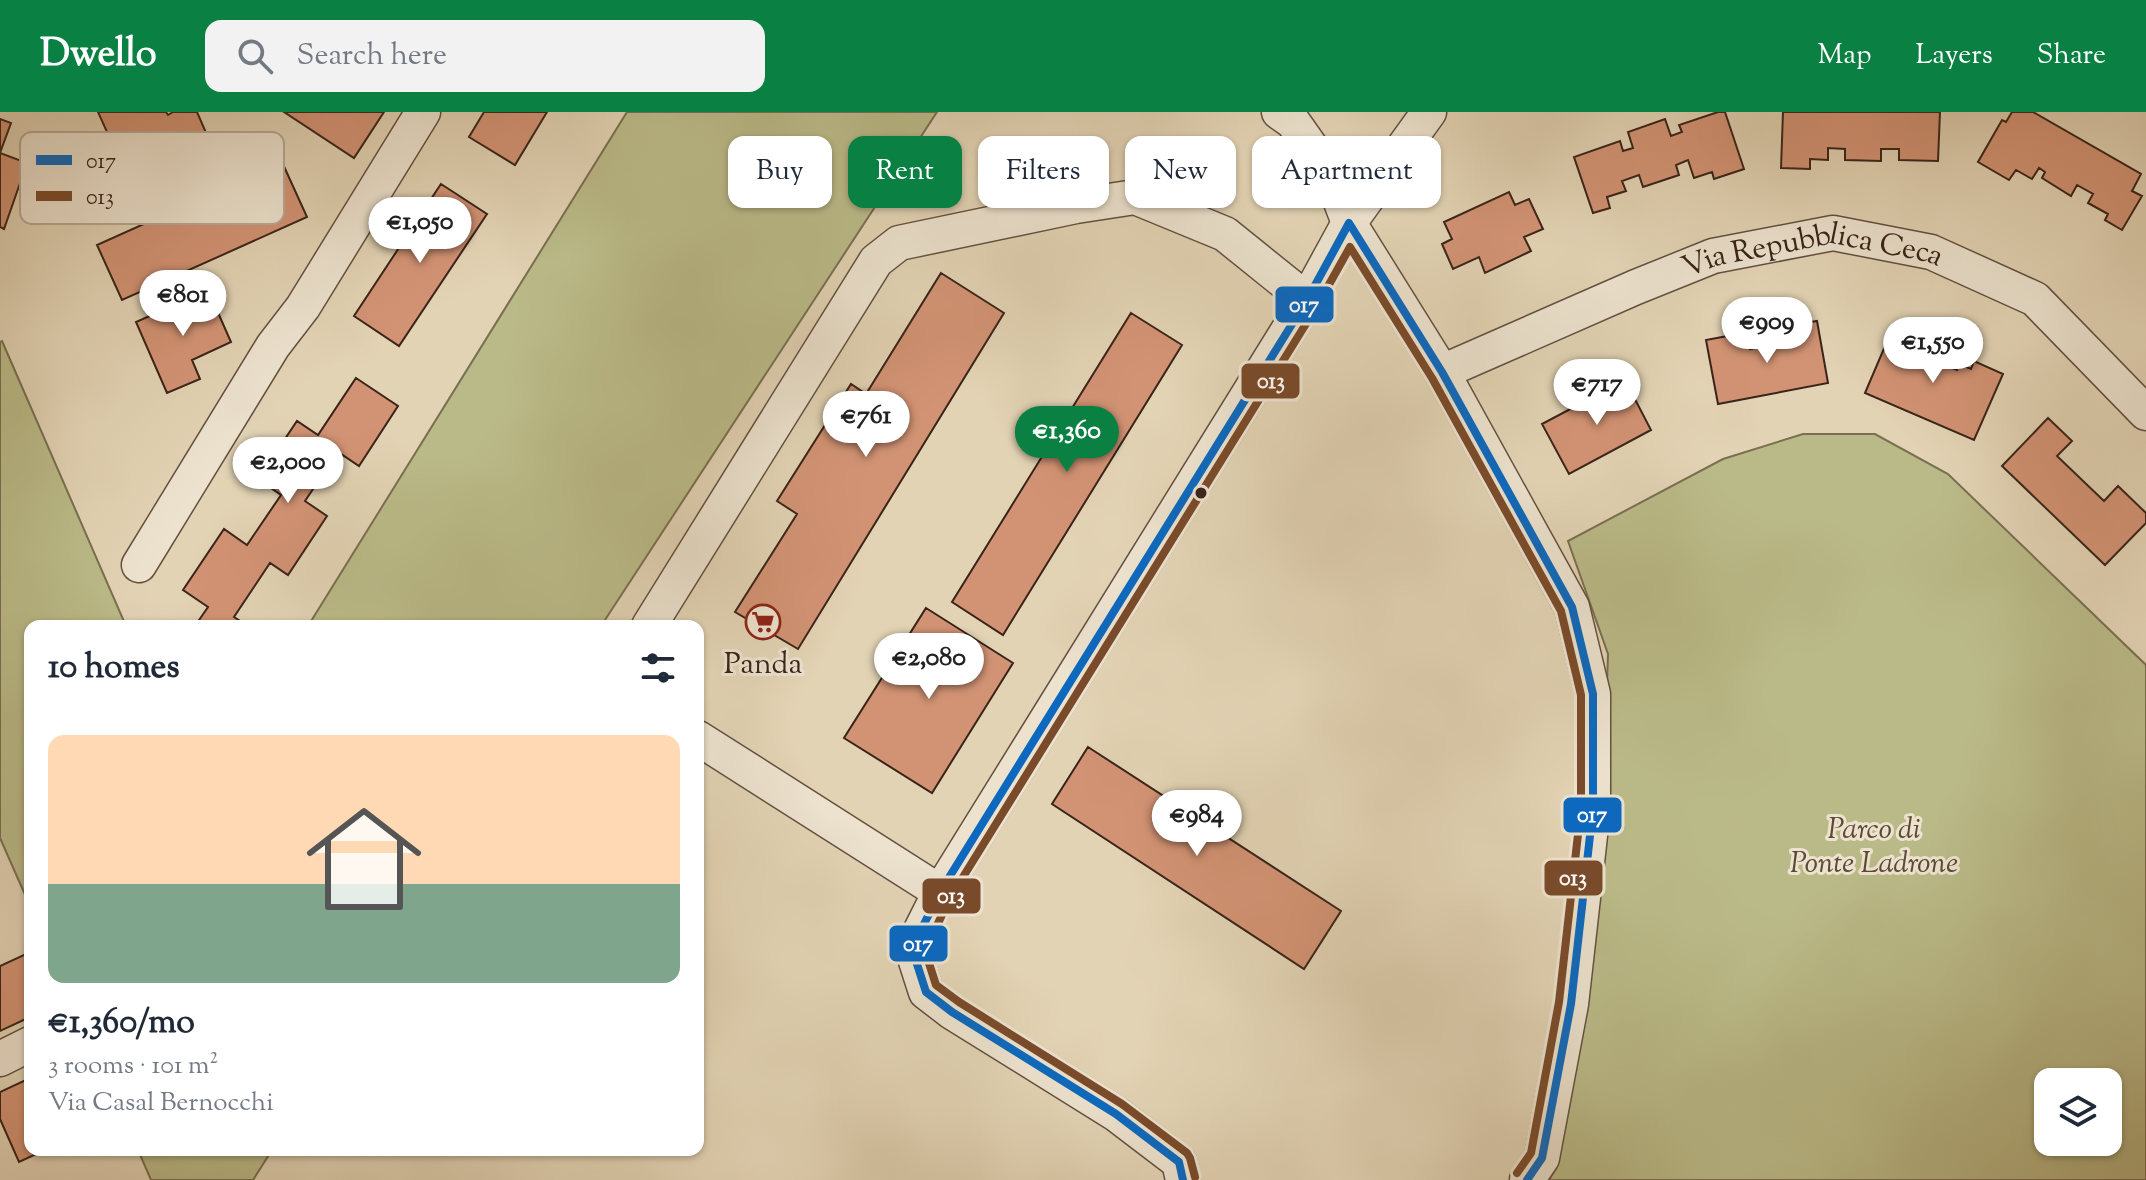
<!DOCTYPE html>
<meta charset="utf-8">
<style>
body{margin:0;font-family:"Sorts Mill Goudy",serif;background:#f2f2f3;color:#1f2937;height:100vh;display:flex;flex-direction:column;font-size:30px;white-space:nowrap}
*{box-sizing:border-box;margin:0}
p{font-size:26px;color:#747a83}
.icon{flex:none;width:44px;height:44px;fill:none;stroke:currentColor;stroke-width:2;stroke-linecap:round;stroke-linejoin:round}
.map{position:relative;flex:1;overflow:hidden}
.drawer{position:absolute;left:24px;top:508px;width:680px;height:536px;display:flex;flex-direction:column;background:#fff;border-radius:16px;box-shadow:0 2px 6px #0004}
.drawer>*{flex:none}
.top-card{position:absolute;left:728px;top:24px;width:760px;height:72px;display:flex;gap:16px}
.controls{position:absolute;left:2034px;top:956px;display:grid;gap:16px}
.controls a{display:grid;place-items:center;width:88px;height:88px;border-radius:16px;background:#fff;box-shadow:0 2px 6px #0004;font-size:40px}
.price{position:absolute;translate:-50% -68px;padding:0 18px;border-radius:28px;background:#fff;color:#222;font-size:26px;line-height:52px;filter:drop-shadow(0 2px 4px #0008)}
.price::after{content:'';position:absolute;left:50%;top:48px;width:24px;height:18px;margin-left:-12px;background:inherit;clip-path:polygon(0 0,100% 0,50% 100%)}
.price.current{background:#0b8043;color:#fff}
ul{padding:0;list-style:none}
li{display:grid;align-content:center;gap:16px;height:424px;padding:0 24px}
li span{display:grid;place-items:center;height:248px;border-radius:16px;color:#555}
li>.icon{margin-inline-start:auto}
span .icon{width:144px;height:144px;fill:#fffc;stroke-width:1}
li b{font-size:34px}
h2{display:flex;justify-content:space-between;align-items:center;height:96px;padding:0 24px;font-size:34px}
.chip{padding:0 28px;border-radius:16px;background:#fff;box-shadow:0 2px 6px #0004;font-size:28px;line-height:72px}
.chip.current{background:#0b8043;color:#fff}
header{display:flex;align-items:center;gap:48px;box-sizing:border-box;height:112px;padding:0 40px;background:#0b8043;color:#fff}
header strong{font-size:38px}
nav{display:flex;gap:44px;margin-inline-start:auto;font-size:28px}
.search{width:560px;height:72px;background:#f2f2f3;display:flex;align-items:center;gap:20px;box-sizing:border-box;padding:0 28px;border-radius:16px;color:#747a83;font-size:30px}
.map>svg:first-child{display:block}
.green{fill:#baba88;stroke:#7a6f51;stroke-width:2;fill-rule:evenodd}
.building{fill:#d29374;stroke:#3a241a;stroke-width:2}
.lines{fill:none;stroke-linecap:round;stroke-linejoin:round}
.minor-casing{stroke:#645040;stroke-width:37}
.minor{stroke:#ece2ce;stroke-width:34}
.bus-1-casing{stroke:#ece2ce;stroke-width:14}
.bus-2-casing{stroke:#ece2ce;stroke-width:14}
.bus-1{stroke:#0c69bf;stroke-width:8}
.bus-2{stroke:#7a4b2a;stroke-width:8}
.bus-dot{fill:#3a241a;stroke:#ece2ce;stroke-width:3}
.labels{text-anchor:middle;stroke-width:6;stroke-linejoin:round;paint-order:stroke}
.street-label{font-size:30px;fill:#3a241a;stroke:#ece2ce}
.poi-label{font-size:30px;fill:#3a241a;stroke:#ece2ce}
.park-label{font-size:30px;font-style:italic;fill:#5a4a36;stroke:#ece2ce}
.key{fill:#ece2ce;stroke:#b7a998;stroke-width:2}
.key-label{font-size:22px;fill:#3a241a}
.line-badge{stroke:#ece2ce;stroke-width:3}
.badge-label{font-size:22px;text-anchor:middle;font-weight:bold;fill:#fff}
</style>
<header>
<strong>Dwello</strong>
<div class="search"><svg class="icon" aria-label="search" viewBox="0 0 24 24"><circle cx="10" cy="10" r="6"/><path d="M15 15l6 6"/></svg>Search here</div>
<nav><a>Map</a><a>Layers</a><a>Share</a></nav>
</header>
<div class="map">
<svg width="2146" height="1068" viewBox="0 0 2146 1068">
<rect width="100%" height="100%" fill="#e2d3b4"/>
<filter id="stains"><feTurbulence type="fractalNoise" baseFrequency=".0025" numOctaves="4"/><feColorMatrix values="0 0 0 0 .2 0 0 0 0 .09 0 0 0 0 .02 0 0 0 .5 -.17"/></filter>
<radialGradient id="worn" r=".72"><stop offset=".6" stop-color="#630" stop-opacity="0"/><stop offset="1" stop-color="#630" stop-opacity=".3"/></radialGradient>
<!-- green -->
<path class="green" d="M 627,0 L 937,0 L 601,514 L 308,514 Z
M 2,229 L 126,514 L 30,514 L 30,794 L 0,726 L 0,230 Z
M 1803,322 L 1875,322 L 1948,362 L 2146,553 L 2146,1068 L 1549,1068 L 1557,1055 L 1600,783 L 1608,542 L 1568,429 L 1723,347 ZM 2048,970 L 2108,970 L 2108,1030 L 2048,1030 Z
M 138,1038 L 272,1038 L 253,1068 L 151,1068 Z"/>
<!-- building -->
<path class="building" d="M 98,0 L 166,0 L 168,3 L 173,0 L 197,0 L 207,23 L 125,60 Z
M 284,0 L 384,0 L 354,46 Z
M 484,0 L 547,0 L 515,53 L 469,25 Z
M 1718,0 L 1725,0 L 1744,57 L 1714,67 L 1712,60 L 1694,66 L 1688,48 L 1676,53 L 1679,63 L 1643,75 L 1639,63 L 1622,69 L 1626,79 L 1607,85 L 1610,96 L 1593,101 L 1574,45 L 1620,29 L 1623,39 L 1633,36 L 1628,20 L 1665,7 L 1671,24 L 1682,20 L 1679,13 Z
M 1783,0 L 1940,0 L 1938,49 L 1899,48 L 1899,37 L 1881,37 L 1881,49 L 1845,48 L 1845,37 L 1828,36 L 1828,48 L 1810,47 L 1810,57 L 1781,56 Z
M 2012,0 L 2033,0 L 2141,62 L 2132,79 L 2142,84 L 2122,118 L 2105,108 L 2108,102 L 2088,91 L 2093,82 L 2077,73 L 2071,84 L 2042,66 L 2045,60 L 2039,56 L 2032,67 L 2016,58 L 2009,68 L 1978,50 L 2002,8 L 2006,10 Z
M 0,7 L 11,11 L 0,41 Z
M 0,41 L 27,51 L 4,117 L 0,115 Z
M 282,50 L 307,105 L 122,188 L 97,133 Z
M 441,72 L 487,102 L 399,234 L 354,204 Z
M 1509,80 L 1515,93 L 1529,87 L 1543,117 L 1524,125 L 1531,139 L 1485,161 L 1479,145 L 1453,157 L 1442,132 L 1452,127 L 1444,110 Z
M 941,161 L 1004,201 L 798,537 L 735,500 L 797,402 L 777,389 L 851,272 L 866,282 Z
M 208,178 L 231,230 L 192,248 L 200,267 L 167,281 L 136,210 Z
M 1131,201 L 1182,233 L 1003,523 L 952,490 Z
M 1817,209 L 1828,271 L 1718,292 L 1706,228 L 1733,223 L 1734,230 L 1749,228 L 1750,237 L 1786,230 L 1785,224 L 1795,222 L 1793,213 Z
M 1894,213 L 1924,226 L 1921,233 L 1929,236 L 1925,245 L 1957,258 L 1959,252 L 1971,257 L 1974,249 L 2003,262 L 1974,328 L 1865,281 Z
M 356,266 L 398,294 L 359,354 L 338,340 L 305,389 L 327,404 L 288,463 L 270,451 L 234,505 L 248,514 L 195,514 L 208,495 L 183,478 L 224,417 L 247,433 L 281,383 L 258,367 L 297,309 L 318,323 Z
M 1625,268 L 1651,318 L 1569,362 L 1542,312 Z
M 2048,306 L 2072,329 L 2057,344 L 2104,389 L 2118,374 L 2146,401 L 2146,411 L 2105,453 L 2002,354 Z
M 926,496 L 1013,551 L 932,681 L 844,626 Z
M 1088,635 L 1341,799 L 1304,857 L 1052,692 Z
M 26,842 L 30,851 L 30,905 L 0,919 L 0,854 Z
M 30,966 L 30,1038 L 45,1038 L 19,1050 L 0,1007 L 0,980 Z"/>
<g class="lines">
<!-- minor casing -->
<g class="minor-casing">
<g id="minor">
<path d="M 1279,0 L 1293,10 L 1331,64 L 1349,111 L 1442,260 L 1572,495 L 1593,582 L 1593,697 L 1571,892 L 1542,1046 L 1527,1068"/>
<path id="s1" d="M 1442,260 L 1636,175 L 1713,144 L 1833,121 L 1931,140 L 2035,187 L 2146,301"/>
<path d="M 139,453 L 273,234 L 303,195 L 423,0"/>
<path d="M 649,514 L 876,149 L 899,131 L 1076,94 L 1135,85 L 1225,122 L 1307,188"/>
<path d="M 698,626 L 940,780"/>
<path d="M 0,947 L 30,932"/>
<path d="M 1183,1068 L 1179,1050 L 1116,1002 L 952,900 L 926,880 L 916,849 L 920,820 L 940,780 L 1307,188 L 1349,111 L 1429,0"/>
</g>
</g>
<!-- minor -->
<use href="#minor" class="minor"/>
<!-- bus-1 casing -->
<g class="bus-1-casing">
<path id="bus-1" d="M 1183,1068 L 1179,1050 L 1116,1002 L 952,900 L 926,880 L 916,849 L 920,820 L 940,780 L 1307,188 L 1349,111 L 1442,260 L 1572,495 L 1593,582 L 1593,697 L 1571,892 L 1542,1046 L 1527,1068"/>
</g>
<!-- bus-2 casing -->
<g class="bus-2-casing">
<path id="bus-2" d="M 1195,1065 L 1190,1046 L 1187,1041 L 1122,992 L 959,890 L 936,873 L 928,848 L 932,824 L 950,786 L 1317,194 L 1350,135 L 1432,266 L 1561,499 L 1581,583 L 1581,696 L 1559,890 L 1531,1041 L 1517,1061"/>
</g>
<!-- bus-1 -->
<use href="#bus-1" class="bus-1"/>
<!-- bus-2 -->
<use href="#bus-2" class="bus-2"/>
</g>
<!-- icons -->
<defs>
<g id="supermarket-ring" transform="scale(1.8)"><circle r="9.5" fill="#ece2ce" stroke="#8f2418" stroke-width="1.5"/><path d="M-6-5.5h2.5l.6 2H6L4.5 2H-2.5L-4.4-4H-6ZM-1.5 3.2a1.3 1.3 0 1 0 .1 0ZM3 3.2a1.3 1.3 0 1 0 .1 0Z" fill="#8f2418"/></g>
</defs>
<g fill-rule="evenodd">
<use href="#supermarket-ring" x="763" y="510"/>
</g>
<!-- markers -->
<circle class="bus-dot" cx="1201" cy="381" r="7"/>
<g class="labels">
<!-- street labels -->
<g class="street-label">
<text dy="10" stroke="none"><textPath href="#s1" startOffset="396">Via Repubblica Ceca</textPath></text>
</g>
<!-- poi labels -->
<g class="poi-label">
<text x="763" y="561">Panda</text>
</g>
<!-- park labels -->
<g class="park-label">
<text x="1874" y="726">Parco di<tspan x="1874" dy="34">Ponte Ladrone</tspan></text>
</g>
</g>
<!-- legend -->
<rect x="20" y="20" width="264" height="92" rx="12" class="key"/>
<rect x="36" y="43" width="36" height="10" fill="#0c69bf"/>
<rect x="36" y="79" width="36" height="10" fill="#7a4b2a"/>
<g class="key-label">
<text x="86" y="56">017</text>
<text x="86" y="92">013</text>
</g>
<g class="line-badge">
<rect x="1274" y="173" width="61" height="39" rx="8" fill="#0c69bf"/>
<rect x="1240" y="250" width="61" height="38" rx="8" fill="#7a4b2a"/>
<rect x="1562" y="684" width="61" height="38" rx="8" fill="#0c69bf"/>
<rect x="1543" y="747" width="61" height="38" rx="8" fill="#7a4b2a"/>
<rect x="921" y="765" width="61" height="38" rx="8" fill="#7a4b2a"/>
<rect x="888" y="812" width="61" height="39" rx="8" fill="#0c69bf"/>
</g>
<g class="badge-label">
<text x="1304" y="200">017</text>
<text x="1271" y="276">013</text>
<text x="1592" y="710">017</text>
<text x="1573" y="773">013</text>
<text x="951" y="791">013</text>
<text x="918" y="839">017</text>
</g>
<rect width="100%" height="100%" filter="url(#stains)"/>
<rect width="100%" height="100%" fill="url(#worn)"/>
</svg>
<div class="controls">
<a><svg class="icon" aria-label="layers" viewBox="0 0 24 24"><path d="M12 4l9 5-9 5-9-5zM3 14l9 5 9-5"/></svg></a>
</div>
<b class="price" style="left:420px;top:153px">€1,050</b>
<b class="price" style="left:183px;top:226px">€801</b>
<b class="price" style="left:1767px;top:253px">€909</b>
<b class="price" style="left:1933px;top:273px">€1,550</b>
<b class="price" style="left:1597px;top:315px">€717</b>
<b class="price" style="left:866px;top:347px">€761</b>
<b class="price current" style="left:1067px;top:362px">€1,360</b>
<b class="price" style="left:288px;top:393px">€2,000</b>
<b class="price" style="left:929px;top:589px">€2,080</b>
<b class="price" style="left:1197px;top:746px">€984</b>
<div class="top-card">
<a class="chip">Buy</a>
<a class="chip current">Rent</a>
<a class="chip">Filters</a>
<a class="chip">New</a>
<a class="chip">Apartment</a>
</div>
<section class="drawer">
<h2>10 homes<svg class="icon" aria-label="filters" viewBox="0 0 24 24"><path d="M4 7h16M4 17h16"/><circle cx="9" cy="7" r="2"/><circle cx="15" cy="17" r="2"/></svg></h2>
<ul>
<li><span style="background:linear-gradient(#ffd9b3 60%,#7fa58c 0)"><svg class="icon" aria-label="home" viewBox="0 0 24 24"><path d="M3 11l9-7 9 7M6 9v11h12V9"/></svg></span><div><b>€1,360/mo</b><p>3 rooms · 101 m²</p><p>Via Casal Bernocchi</p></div></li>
</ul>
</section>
</div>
